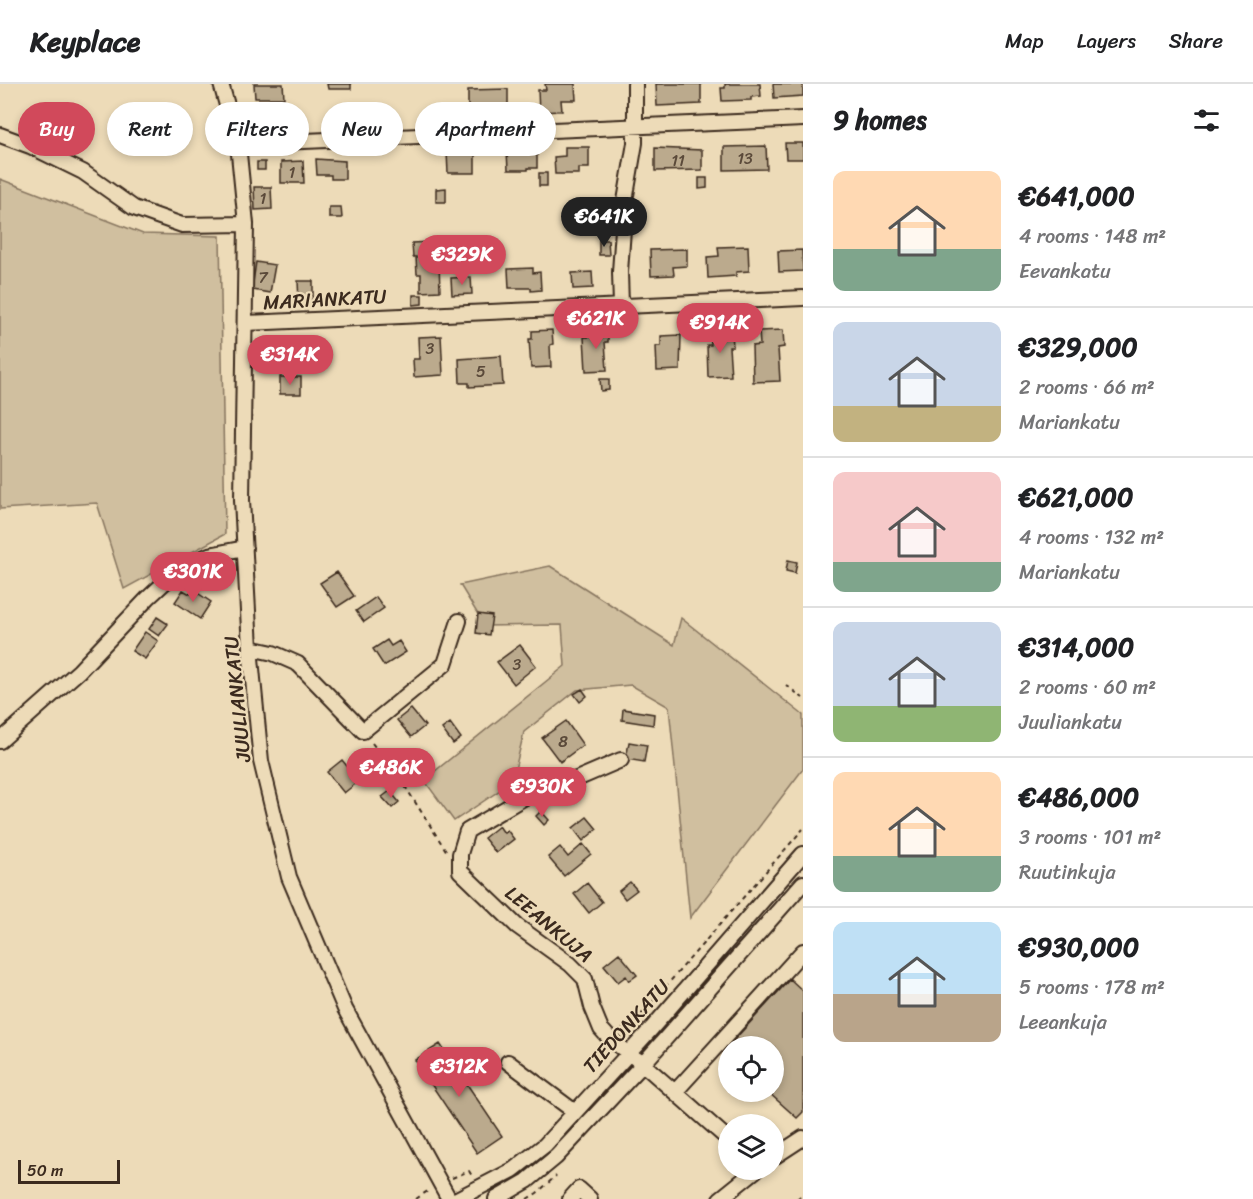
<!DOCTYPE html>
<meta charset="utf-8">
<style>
body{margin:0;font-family:Sriracha,sans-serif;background:#f6f6f6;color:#202124;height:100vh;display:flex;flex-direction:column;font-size:22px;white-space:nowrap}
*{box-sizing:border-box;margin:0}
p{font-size:20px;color:#757577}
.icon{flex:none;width:33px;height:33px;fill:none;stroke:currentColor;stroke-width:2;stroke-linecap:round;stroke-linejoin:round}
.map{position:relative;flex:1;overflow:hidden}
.details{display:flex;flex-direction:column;background:#fff;width:450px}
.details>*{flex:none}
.guide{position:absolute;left:18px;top:18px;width:570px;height:54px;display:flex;gap:12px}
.tools{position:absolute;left:718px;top:952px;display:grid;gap:12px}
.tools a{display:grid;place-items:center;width:66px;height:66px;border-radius:50%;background:#fff;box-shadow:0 3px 9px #0003;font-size:30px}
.scale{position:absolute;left:18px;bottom:15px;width:102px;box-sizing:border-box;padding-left:6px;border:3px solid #3b2a1e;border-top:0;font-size:16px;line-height:21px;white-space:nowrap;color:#3b2a1e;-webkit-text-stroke:4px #eddbb8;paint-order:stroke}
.price{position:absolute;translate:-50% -51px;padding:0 14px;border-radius:21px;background:#d1495b;color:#fff;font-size:20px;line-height:39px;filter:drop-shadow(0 2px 3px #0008)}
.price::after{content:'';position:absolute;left:50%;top:36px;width:18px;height:14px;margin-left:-9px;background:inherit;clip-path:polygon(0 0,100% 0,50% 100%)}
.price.active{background:#222;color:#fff}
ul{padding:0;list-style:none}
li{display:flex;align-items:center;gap:18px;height:150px;padding:0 30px}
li+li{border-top:2px solid #e0e0e0}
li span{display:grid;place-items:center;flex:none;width:168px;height:120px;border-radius:12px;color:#555}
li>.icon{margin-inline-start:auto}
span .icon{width:72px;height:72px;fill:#fffc;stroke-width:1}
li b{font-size:26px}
h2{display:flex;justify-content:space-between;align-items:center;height:72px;padding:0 30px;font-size:26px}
.pill{padding:0 21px;border-radius:27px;background:#fff;box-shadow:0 3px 9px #0003;font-size:21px;line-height:54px}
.pill.active{background:#d1495b;color:#fff}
header{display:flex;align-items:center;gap:36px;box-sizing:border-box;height:84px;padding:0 30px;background:#fff;border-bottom:2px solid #e0e0e0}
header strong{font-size:28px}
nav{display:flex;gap:33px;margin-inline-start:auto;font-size:21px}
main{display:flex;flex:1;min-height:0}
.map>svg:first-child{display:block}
.green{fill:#d0bf9f;stroke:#86745e;stroke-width:1.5}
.building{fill:#bbaa8d;stroke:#3b2a1e;stroke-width:1.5}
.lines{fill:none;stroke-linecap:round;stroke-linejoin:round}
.minor-casing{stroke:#3b2a1e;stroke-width:18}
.path{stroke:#3b2a1e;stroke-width:2;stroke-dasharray:4.5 4.5;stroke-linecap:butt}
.minor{stroke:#eddbb8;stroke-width:14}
.labels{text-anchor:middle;stroke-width:4.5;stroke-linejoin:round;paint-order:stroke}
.number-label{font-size:16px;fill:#5b4a3a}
.street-label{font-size:20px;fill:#3b2a1e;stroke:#eddbb8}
</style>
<header>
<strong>Keyplace</strong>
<nav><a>Map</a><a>Layers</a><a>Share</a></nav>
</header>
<main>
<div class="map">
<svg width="803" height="1115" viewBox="0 0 803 1115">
<rect width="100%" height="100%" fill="#eddbb8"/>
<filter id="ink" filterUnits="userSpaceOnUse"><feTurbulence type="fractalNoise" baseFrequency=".0167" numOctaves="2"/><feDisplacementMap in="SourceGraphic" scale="12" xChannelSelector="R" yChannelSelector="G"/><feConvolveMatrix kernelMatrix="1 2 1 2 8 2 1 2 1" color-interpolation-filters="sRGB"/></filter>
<g filter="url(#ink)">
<!-- green -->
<path class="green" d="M 0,95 L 143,150 L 220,152 L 225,450 L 124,505 L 97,419 L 0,425 Z
M 550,482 L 674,561 L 681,534 L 803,631 L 803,685 L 690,834 L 669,623 L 631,601 L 577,606 L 524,648 L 512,698 L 454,737 L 424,696 L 565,582 L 562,541 L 485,542 L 460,501 Z"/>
<!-- building -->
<path class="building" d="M 254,0 L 283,0 L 284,14 L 255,14 Z
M 327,0 L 351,0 L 351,5 L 328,5 Z
M 545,0 L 575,0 L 576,16 L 561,16 L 562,27 L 539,28 L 538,6 L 546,6 Z
M 656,0 L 701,0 L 701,20 L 657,22 Z
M 725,0 L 760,0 L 761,12 L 751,13 L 751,16 L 722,17 L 721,4 L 725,4 Z
M 773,0 L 803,0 L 803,12 L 774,14 Z
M 508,5 L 508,21 L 489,21 L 489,28 L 468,29 L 468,6 Z
M 785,59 L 803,59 L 803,75 L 786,75 Z
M 766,62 L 767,85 L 724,86 L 724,63 Z
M 565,63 L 589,63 L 589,84 L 579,84 L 579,90 L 555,90 L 554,73 L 565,72 Z
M 526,64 L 537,64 L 537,84 L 528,84 L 528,86 L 508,86 L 507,67 L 526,67 Z
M 655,64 L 702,66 L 702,86 L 655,87 Z
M 447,68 L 475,68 L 475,89 L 448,89 Z
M 316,75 L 345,77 L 345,95 L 331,95 L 331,91 L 317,91 Z
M 303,77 L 304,99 L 281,99 L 281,78 Z
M 257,78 L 265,78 L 265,86 L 257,86 Z
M 539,89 L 547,89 L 547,102 L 539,102 Z
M 699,94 L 707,94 L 707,104 L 699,105 Z
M 254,103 L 271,103 L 272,125 L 255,126 Z
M 446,104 L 446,118 L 436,118 L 436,105 Z
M 329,123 L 341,123 L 342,134 L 329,134 Z
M 599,156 L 608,156 L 609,171 L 599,171 Z
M 430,158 L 430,171 L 439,179 L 440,207 L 421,208 L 421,190 L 417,190 L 416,173 L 413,173 L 412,159 Z
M 748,162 L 749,187 L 736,188 L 736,192 L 708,194 L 707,173 L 719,172 L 718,163 Z
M 687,165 L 687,182 L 673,183 L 674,191 L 651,192 L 650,166 Z
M 802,166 L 803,187 L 779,188 L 778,167 Z
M 256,178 L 275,181 L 270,209 L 252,206 Z
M 533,184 L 533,189 L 540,188 L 541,206 L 531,207 L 531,204 L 509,204 L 508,185 Z
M 592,188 L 593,204 L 573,205 L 572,189 Z
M 471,193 L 472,210 L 452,211 L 451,194 Z
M 298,197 L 313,197 L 313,218 L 299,218 Z
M 413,211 L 422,211 L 422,220 L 413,221 Z
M 608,245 L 608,258 L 605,258 L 607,286 L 586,287 L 584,253 L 588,253 L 587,247 Z
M 552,246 L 553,260 L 550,261 L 551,283 L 531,284 L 529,255 L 532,255 L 532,247 Z
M 783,246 L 784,263 L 778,264 L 780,297 L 753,298 L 752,262 L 760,261 L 759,247 Z
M 732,247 L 733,263 L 729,263 L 731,292 L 708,293 L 707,261 L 711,261 L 710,248 Z
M 681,251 L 680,286 L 657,287 L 656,262 L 661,262 L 661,252 Z
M 441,252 L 443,291 L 414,293 L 413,275 L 419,275 L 418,253 Z
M 501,272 L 503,301 L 469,303 L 469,299 L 460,299 L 459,275 Z
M 280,293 L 301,293 L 301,310 L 280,310 Z
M 600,295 L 609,295 L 609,306 L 601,307 Z
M 788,476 L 797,478 L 795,489 L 786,487 Z
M 337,488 L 354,512 L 337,523 L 320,499 Z
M 183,506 L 190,510 L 193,506 L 211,518 L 200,535 L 175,518 Z
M 376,513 L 384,524 L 364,538 L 356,527 Z
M 478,530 L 492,532 L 489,551 L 476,549 Z
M 157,533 L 168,540 L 159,552 L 149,545 Z
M 145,548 L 158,557 L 145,575 L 132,567 Z
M 387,556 L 391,562 L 399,557 L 406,568 L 384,582 L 373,565 Z
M 520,561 L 536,582 L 514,600 L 497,578 Z
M 582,605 L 587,612 L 580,618 L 574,610 Z
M 411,625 L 425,642 L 411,653 L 397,636 Z
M 623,625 L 654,630 L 653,641 L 622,636 Z
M 566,637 L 583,661 L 560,678 L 542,654 Z
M 450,639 L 461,654 L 453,660 L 442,645 Z
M 629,658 L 647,661 L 644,678 L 626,675 Z
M 420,672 L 427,682 L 421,687 L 414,677 Z
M 342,676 L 359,697 L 344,709 L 327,688 Z
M 390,707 L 399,718 L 392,724 L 382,713 Z
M 541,727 L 549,736 L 544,741 L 536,732 Z
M 587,733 L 597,745 L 583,757 L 573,744 Z
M 499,742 L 504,749 L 507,746 L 514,755 L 496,769 L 484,754 Z
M 583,760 L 591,770 L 564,792 L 548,773 L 560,763 L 568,773 Z
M 630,798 L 637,806 L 625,815 L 619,807 Z
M 587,799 L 602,818 L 589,829 L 574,810 Z
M 619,869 L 637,891 L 629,897 L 626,892 L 618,898 L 604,881 Z
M 790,895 L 803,907 L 803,1028 L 797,1034 L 768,1008 L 774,1008 L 774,963 L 729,963 L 729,973 L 723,968 Z
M 440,960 L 502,1052 L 477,1069 L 415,976 Z"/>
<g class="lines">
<!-- minor casing -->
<g class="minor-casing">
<path id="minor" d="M 221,0 L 238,60 L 246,140 L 242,416 L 250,564 L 261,677 L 289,793 L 345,925 L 449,1115
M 0,51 L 30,62 L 83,88 L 134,124 L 182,141 L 246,140
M 238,60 L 803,35
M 621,222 L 620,188 L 625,117 L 635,59 L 635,0
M 245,239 L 803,214
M 250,564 L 273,569 L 298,580 L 363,647 L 445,580 L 459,537
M 0,657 L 79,587 L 148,514 L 178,486 L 209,471 L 245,464
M 621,676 L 565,700 L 537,706 L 467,747 L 460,770 L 460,787 L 517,842 L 570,880 L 585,895 L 592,923 L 601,945 L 610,955 L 643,980 L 729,1056
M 508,978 L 575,1028
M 675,1008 L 803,867
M 774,1073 L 803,1054
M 457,1115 L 513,1086 L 545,1061 L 652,944 L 803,770
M 496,1115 L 527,1097 L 556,1073 L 643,980 L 803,799
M 570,1115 L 579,1105 L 590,1115
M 720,1115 L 756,1086"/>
</g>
<!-- path -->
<path class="path" d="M 786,601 L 803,614
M 372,659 L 401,696 L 447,768
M 620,947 L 639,933 L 803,745
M 452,1094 L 469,1087 L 472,1092
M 416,1115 L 429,1106
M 527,1115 L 537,1109 L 556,1092
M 797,1115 L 803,1110"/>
<!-- minor -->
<use href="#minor" class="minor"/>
</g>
</g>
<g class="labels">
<!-- number labels -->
<g class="number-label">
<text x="745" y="80">13</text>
<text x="678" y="82">11</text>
<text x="292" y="94">1</text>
<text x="263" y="120">1</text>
<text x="263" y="199">7</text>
<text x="430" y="270">3</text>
<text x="481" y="293">5</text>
<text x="517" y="586">3</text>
<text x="563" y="663">8</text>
</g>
<!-- street labels -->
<g class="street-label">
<text transform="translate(325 215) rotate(-3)" y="7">MARIANKATU</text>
<text transform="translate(237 615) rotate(-96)" y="7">JUULIANKATU</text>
<text transform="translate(549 840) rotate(40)" y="7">LEEANKUJA</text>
<text transform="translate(626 942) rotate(-48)" y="7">TIEDONKATU</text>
</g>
</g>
</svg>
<div class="tools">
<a><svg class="icon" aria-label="locate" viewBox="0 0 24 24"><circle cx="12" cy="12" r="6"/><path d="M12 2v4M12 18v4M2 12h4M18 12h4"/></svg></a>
<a><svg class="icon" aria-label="layers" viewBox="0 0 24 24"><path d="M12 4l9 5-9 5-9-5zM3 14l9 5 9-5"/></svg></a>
</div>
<div class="scale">50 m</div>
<b class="price active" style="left:604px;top:164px">€641K</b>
<b class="price" style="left:462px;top:202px">€329K</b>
<b class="price" style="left:596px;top:266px">€621K</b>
<b class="price" style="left:720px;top:270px">€914K</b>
<b class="price" style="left:290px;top:302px">€314K</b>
<b class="price" style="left:193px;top:519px">€301K</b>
<b class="price" style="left:391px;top:715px">€486K</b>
<b class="price" style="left:542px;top:734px">€930K</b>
<b class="price" style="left:459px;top:1014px">€312K</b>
<div class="guide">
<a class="pill active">Buy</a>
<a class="pill">Rent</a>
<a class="pill">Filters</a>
<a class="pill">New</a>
<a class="pill">Apartment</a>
</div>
</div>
<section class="details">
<h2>9 homes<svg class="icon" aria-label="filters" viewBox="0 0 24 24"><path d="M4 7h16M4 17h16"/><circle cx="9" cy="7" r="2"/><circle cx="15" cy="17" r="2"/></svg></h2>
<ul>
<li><span style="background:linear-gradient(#ffd9b3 65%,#7fa58c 0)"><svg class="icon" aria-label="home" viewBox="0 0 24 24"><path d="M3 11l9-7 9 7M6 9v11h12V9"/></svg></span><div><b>€641,000</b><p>4 rooms · 148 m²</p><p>Eevankatu</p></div></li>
<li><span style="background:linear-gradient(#c9d6e8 70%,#c2b280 0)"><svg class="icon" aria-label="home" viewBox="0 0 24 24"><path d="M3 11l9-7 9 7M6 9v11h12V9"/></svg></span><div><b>€329,000</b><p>2 rooms · 66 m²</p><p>Mariankatu</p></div></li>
<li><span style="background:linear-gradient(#f6c9c9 75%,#7fa58c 0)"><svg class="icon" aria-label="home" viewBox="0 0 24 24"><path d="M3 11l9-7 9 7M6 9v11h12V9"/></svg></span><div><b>€621,000</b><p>4 rooms · 132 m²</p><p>Mariankatu</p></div></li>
<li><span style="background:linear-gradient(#c9d6e8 70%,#8fb573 0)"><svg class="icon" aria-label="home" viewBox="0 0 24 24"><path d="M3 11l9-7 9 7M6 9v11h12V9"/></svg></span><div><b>€314,000</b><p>2 rooms · 60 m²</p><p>Juuliankatu</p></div></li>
<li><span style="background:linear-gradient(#ffd9b3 70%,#7fa58c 0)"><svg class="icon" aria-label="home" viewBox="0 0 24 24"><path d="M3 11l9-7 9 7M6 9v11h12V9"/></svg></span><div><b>€486,000</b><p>3 rooms · 101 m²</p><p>Ruutinkuja</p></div></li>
<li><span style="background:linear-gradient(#bfe0f5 60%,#b9a48a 0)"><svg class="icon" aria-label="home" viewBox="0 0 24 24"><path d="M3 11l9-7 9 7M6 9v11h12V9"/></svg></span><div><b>€930,000</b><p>5 rooms · 178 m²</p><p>Leeankuja</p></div></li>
</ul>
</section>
</main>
